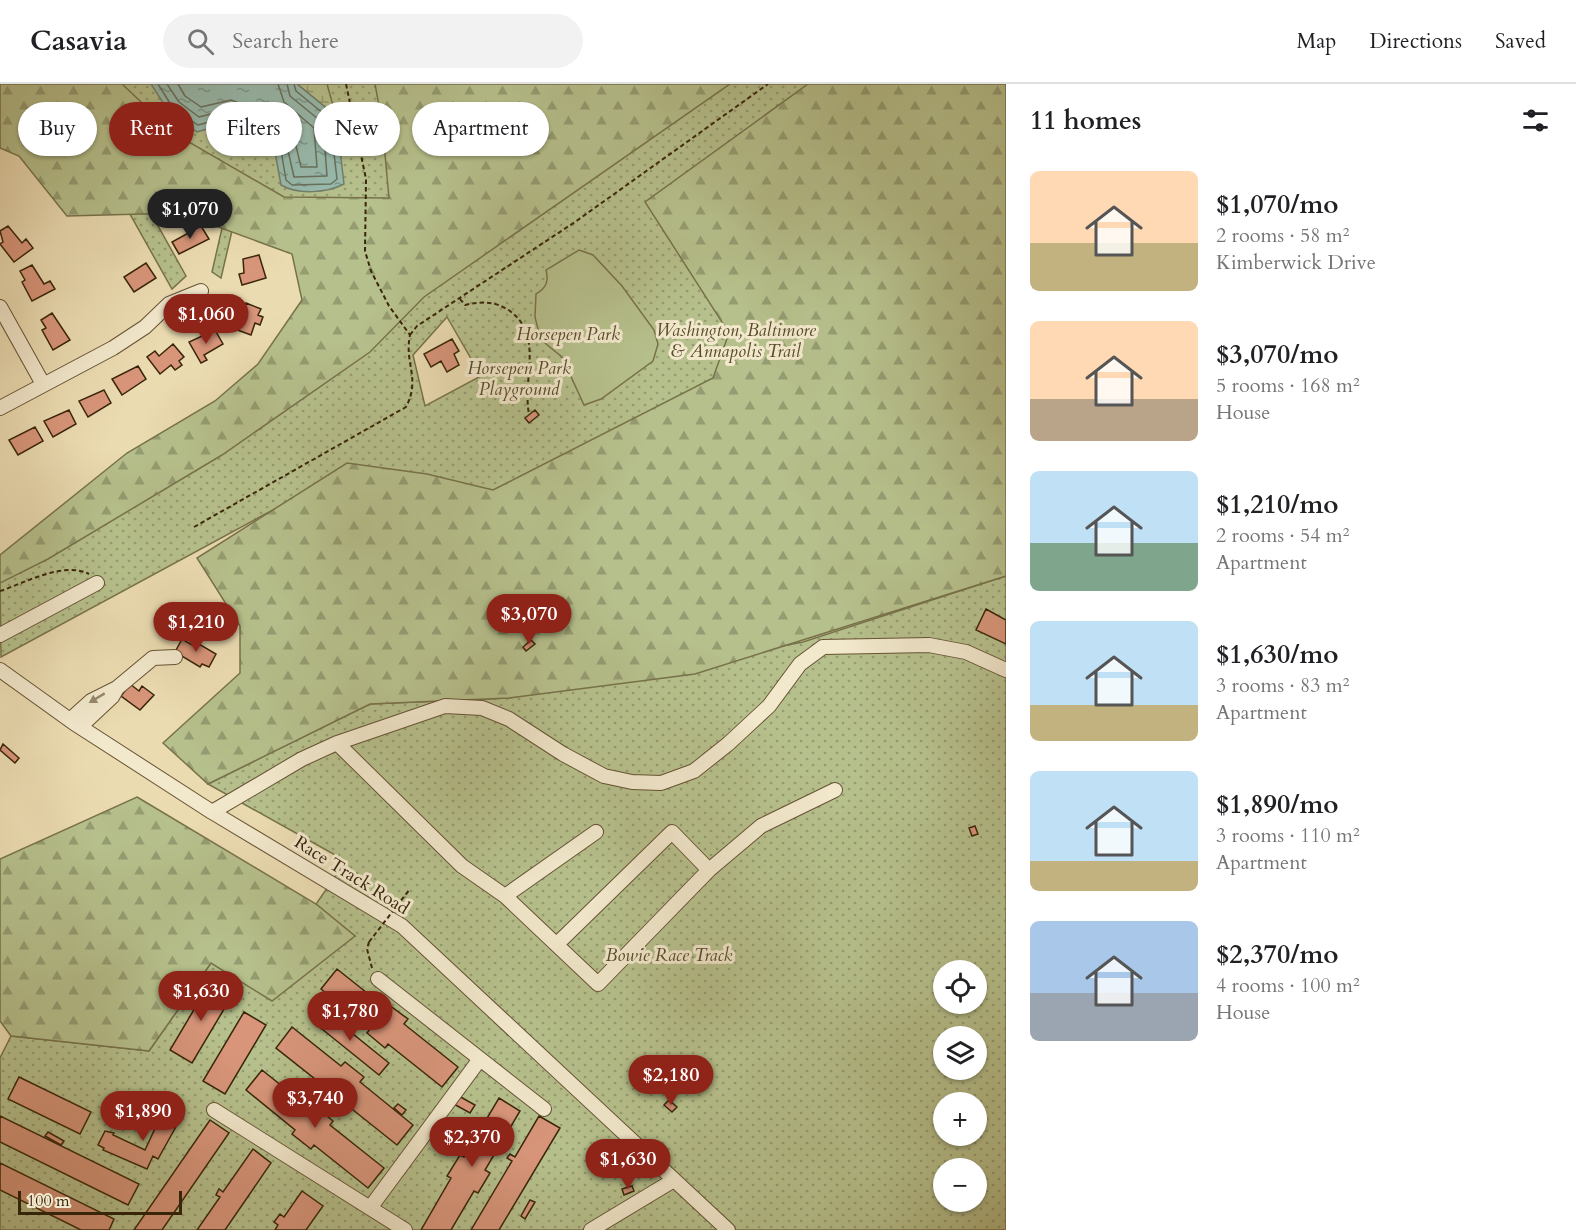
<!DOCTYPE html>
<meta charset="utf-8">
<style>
body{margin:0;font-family:Cardo,serif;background:#f2f2f2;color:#202124;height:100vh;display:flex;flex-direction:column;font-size:22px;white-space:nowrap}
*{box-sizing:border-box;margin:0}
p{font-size:20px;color:#757577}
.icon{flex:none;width:33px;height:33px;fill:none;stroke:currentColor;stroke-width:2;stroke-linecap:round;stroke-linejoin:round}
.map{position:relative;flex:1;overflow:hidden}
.sheet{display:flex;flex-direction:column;background:#fff;width:570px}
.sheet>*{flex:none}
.guide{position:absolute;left:18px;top:18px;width:570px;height:54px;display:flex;gap:12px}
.fabs{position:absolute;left:933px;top:876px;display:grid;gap:12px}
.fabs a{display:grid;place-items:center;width:54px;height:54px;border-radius:50%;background:#fff;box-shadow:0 2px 4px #0004;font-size:30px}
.scale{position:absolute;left:18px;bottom:15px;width:164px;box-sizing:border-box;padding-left:6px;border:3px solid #39250a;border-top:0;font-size:16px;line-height:21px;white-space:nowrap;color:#39250a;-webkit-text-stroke:4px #f2e8cc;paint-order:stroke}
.price{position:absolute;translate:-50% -51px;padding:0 14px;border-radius:21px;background:#8f2418;color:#fff;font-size:20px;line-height:39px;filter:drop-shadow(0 2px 3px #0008)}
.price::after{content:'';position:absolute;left:50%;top:36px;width:18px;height:14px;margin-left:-9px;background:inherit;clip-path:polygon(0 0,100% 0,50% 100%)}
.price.on{background:#222;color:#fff}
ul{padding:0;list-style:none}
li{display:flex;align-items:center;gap:18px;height:150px;padding:0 24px}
li span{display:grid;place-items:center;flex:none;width:168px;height:120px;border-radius:9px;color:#555}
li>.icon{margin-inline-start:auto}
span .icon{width:72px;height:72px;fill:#fffc;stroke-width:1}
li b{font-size:26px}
h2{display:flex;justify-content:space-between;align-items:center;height:72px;padding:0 24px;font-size:26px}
.pill{padding:0 21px;border-radius:27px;background:#fff;box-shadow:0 2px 4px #0004;font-size:21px;line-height:54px}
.pill.on{background:#8f2418;color:#fff}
header{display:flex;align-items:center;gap:36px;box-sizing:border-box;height:84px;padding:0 30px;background:#fff;border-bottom:2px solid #e0e0e0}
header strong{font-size:28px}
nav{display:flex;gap:33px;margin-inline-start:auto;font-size:21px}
.search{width:420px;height:54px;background:#f2f2f2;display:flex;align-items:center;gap:15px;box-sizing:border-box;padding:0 21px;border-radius:33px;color:#757577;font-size:22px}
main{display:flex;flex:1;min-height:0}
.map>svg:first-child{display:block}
.grass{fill:url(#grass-dots);stroke:#78724b;stroke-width:1.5;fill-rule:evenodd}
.forest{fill:url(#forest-firs);stroke:#78724b;stroke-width:1.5}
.wetland{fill:url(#wetland-marsh);stroke:#78724b;stroke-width:1.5}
.pitch{fill:#b6c08c;stroke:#78724b;stroke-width:1.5}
.water{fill:url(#water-ripples);stroke:#727f6c;stroke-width:1.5}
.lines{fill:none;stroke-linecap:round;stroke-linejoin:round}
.shore{stroke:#68705c;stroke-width:1.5}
.building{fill:#d8957a;stroke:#39250a;stroke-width:1.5}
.minor-casing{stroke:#665234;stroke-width:16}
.path{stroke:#39250a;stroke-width:2;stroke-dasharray:4.5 3;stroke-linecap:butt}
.minor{stroke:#f2e8cc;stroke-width:14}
.path-bridge{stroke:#39250a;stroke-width:2;stroke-dasharray:4.5 3;stroke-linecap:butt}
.oneway{fill:#96866b}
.labels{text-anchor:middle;stroke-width:6;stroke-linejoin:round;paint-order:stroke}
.park-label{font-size:18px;font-style:italic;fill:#584c2a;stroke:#f2e8cc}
.street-label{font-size:18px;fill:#39250a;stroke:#f2e8cc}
</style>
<header>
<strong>Casavia</strong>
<div class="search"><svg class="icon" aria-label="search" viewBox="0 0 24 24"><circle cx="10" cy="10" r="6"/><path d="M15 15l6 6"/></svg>Search here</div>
<nav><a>Map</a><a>Directions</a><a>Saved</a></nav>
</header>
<main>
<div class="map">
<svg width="1006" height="1146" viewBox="0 0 1006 1146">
<defs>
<pattern id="grass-dots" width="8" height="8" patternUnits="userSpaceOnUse" patternTransform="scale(1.5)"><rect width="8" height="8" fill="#b6c08c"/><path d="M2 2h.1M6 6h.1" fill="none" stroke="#959c71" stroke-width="1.8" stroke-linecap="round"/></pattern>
<pattern id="forest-firs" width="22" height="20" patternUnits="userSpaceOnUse" patternTransform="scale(1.5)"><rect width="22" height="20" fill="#b6c08c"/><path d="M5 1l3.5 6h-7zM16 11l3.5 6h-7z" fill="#959c71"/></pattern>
<pattern id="wetland-marsh" width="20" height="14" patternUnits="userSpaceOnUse" patternTransform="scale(1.5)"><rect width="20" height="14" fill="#b6c08c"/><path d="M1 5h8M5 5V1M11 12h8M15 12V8" fill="none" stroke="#959c71"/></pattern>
<pattern id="water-ripples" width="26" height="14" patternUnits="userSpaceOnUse" patternTransform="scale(1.5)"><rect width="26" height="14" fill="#98bbae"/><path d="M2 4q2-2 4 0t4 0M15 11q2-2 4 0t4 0" fill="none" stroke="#7d988c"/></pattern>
</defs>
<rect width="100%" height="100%" fill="#ebdbb1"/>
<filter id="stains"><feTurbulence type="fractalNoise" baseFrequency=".00333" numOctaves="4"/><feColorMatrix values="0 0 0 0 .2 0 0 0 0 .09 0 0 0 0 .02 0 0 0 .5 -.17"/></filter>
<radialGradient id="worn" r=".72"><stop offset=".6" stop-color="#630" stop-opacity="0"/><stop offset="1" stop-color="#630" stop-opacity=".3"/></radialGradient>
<!-- grass -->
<path class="grass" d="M 0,0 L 1006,0 L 653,573 L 332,394 L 1,573 L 0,491 L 243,326 L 327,181 L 238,121 L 221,194 L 212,188 L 228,118 L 133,97 L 186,192 L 172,205 L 99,75 ZM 447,233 L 481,292 L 425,322 L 413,271 Z
M 1006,492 L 1006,1146 L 0,1146 L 0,974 L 11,952 L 149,967 L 211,879 L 355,852 L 316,820 L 346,777 L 208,700 L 370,620 L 509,614 L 803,558 ZM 944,886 L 976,886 L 976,920 L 944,920 ZM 944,952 L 976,952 L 976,986 L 944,986 ZM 944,1018 L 976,1018 L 976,1052 L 944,1052 ZM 944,1084 L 976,1084 L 976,1118 L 944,1118 Z"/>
<!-- forest -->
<path class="forest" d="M 0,0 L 122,0 L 175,50 L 284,113 L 389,114 L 382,38 L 375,0 L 730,0 L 424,213 L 370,268 L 222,371 L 48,475 L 0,499 L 0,471 L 127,369 L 215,317 L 258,280 L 302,216 L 292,170 L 180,129 L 67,132 L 19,72 L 0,64 Z
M 808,0 L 1006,0 L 1006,492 L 695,590 L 509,614 L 370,620 L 208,700 L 163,659 L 240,589 L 240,542 L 197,474 L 347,379 L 427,390 L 493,406 L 713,294 L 729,249 L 645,118 Z
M 137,713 L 316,820 L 355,852 L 272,917 L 211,879 L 149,967 L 11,952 L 0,937 L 0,775 Z"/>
<!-- wetland -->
<path class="wetland" d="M 297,0 L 327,0 L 336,32 Z"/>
<!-- pitch -->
<path class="pitch" d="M 579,166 L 593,171 L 622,202 L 654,246 L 658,260 L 653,277 L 601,315 L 584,321 L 562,273 L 545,259 L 539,249 L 535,233 L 536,210 C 546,204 549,198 546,186 Z"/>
<!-- water -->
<path class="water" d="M 151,0 L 297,0 L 336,32 L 344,100 C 327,109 298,111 281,101 L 275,68 L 265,54 L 228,39 L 197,48 L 169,28 Z"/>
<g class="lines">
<!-- shore -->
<path class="shore" d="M 158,0 L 173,24 L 198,41 L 229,33 L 268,49 L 281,66 L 286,96 L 292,101 L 331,100 L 337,95 L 330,35 L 296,7 L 294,0
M 167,0 L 179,18 L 199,33 L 230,25 L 272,42 L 287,62 L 294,93 L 327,92 L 323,39 L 290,12 L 287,0
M 178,0 L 185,12 L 201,23 L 231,16 L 277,34 L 295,58 L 301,83 L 317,83 L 314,44 L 284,18 L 278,0"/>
</g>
<!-- building -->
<path class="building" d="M 8,142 L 22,159 L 26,155 L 33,164 L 14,178 L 0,160 L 3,158 L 0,147 Z
M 201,142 L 209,155 L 179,170 L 172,158 Z
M 259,171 L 266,194 L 242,201 L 239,190 L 244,189 L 243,175 Z
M 146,179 L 156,194 L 134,208 L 124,193 Z
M 32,181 L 44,200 L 50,197 L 55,205 L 32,217 L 22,198 L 25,196 L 20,187 Z
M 246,219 L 261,225 L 258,231 L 263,233 L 260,241 L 255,239 L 251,251 L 232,244 L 236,234 L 240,236 Z
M 52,229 L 70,256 L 53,266 L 42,246 L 46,244 L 41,236 Z
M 215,246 L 223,260 L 204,271 L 207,276 L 201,279 L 189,258 Z
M 452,255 L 459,267 L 454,270 L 459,281 L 447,288 L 441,277 L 431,283 L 424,270 Z
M 173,260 L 184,273 L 179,277 L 182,281 L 175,286 L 171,281 L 160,290 L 147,273 L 155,267 L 159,272 Z
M 138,282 L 146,295 L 122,311 L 112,295 Z
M 104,306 L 111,319 L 88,333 L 79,317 Z
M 69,326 L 76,340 L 53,353 L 44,337 Z
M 535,326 L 539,331 L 529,339 L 525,334 Z
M 35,343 L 43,357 L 18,371 L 9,356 Z
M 986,525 L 1006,536 L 1006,560 L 976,546 Z
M 182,555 L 192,561 L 194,557 L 216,570 L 209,583 L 202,580 L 200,583 L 175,568 Z
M 531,556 L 535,560 L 526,567 L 523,563 Z
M 130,600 L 139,607 L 142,602 L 154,611 L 140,626 L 121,612 Z
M 3,660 L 19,674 L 15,679 L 0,666 Z
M 975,742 L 978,750 L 972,752 L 969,744 Z
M 337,885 L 386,924 L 389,921 L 408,935 L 404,940 L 458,983 L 442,1003 L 388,960 L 385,964 L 367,949 L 370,945 L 321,905 Z
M 211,897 L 233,910 L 192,979 L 170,966 Z
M 322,925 L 389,979 L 379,991 L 312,937 Z
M 244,928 L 266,941 L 225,1010 L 203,997 Z
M 292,943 L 341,982 L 345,978 L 364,993 L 360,998 L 413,1041 L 397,1061 L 343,1018 L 340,1021 L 322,1007 L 325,1003 L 276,964 Z
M 262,986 L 312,1026 L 315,1022 L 333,1037 L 330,1041 L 384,1084 L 368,1104 L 314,1061 L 311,1065 L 292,1050 L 295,1046 L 246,1006 Z
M 19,993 L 91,1028 L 80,1050 L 8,1015 Z
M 457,1011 L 475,1021 L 470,1029 L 452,1019 Z
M 499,1014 L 520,1027 L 485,1086 L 490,1089 L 478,1109 L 474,1107 L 451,1146 L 421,1146 L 451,1094 L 447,1092 L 460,1071 L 464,1073 Z
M 669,1016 L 677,1023 L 672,1028 L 664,1021 Z
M 398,1020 L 406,1026 L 402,1031 L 394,1024 Z
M 165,1023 L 180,1031 L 178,1039 L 158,1075 L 153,1072 L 147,1085 L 103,1066 L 104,1064 L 98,1061 L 105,1047 L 114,1049 L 113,1051 L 145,1066 Z
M 0,1032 L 139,1100 L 128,1121 L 0,1058 Z
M 539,1032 L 560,1044 L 499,1146 L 471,1146 L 512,1077 L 507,1074 L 510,1070 L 515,1073 Z
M 210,1036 L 229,1049 L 162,1146 L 134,1146 Z
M 48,1048 L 64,1057 L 61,1061 L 45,1052 Z
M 253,1065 L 271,1079 L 225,1146 L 197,1146 L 220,1113 L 216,1111 L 219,1105 L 223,1108 Z
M 0,1079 L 114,1135 L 109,1146 L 81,1146 L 0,1106 Z
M 632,1102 L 634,1107 L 624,1111 L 622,1105 Z
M 302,1107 L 323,1122 L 306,1146 L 275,1146 L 278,1141 L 274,1138 L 280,1130 L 284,1133 Z
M 530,1116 L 535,1118 L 525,1135 L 521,1132 Z"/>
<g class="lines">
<!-- minor casing -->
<g class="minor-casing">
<path id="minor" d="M 0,223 L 43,300
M 0,324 L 113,264 L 145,243 L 169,220 L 201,207
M 0,551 L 97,499
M 0,586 L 74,639 L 212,728 L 402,842 L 728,1146
M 117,604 L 153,574 L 175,573
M 70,636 L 91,617 L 117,604 L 112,613 L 80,643
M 337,659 L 462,782 L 505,812 L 598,900 L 709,786 L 672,748 L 557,860
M 212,728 L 302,675 L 337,659 L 445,622 L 482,624 L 509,635 L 563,670 L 604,692 L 632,698 L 661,699 L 694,687 L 728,660 L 769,622 L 800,580 L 823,563 L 929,561 L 966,568 L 1006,586
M 709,786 L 761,742 L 835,706
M 505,812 L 596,748
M 378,895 L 544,1025
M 214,1026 L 405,1146
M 370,1124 L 480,975
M 591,1146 L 674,1096"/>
</g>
<!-- path -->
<path class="path" d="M 460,215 L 465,221 C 482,217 495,217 510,227 C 544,252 522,295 529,330
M 410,251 L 417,242 L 575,138 L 768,0
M 194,443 L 406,323 C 421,294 404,280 410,251 L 389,222 L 371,187 L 365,167 L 366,95 L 346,0
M 0,507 C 25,499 63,477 89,490
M 369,858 L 367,865 L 372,884"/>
<!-- minor -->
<use href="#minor" class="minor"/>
<!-- path-bridge -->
<path class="path-bridge" d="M 369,858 L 410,805"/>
</g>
<!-- one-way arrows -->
<defs><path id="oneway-solid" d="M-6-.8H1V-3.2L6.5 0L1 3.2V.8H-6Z" transform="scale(1.5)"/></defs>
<use class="oneway" href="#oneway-solid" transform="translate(97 614) rotate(149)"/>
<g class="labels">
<!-- park labels -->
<g class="park-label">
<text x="736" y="252">Washington, Baltimore<tspan x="736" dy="21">&amp; Annapolis Trail</tspan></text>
<text x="568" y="256">Horsepen Park</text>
<text x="519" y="290">Horsepen Park<tspan x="519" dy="21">Playground</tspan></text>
<text x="669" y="877">Bowie Race Track</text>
</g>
<!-- street labels -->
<g class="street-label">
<text transform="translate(352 791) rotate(32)" y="6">Race Track Road</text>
</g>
</g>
<rect width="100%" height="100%" filter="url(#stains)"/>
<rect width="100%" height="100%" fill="url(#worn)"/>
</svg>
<div class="fabs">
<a><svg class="icon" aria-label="locate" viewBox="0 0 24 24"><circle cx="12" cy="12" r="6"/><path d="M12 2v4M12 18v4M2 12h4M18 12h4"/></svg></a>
<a><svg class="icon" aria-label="layers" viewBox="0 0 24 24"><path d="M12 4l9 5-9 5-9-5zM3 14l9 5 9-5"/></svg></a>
<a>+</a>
<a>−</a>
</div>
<div class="scale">100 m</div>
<b class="price on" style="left:190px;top:156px">$1,070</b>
<b class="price" style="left:206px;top:261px">$1,060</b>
<b class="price" style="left:529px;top:561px">$3,070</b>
<b class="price" style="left:196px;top:569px">$1,210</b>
<b class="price" style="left:201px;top:938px">$1,630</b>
<b class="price" style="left:350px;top:958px">$1,780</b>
<b class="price" style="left:671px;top:1022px">$2,180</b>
<b class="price" style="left:315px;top:1045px">$3,740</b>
<b class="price" style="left:143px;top:1058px">$1,890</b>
<b class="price" style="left:472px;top:1084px">$2,370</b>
<b class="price" style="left:628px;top:1106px">$1,630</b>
<div class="guide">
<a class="pill">Buy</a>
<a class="pill on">Rent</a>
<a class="pill">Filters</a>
<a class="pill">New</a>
<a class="pill">Apartment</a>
</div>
</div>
<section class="sheet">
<h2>11 homes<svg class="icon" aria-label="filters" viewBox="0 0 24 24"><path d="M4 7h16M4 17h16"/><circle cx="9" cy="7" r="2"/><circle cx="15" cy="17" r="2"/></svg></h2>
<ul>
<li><span style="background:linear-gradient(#ffd9b3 60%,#c2b280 0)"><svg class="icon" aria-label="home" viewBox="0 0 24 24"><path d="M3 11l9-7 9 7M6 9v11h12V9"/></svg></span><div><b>$1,070/mo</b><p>2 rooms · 58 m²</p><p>Kimberwick Drive</p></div></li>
<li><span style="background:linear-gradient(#ffd9b3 65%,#b9a48a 0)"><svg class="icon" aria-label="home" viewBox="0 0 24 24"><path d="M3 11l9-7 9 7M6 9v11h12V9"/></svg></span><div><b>$3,070/mo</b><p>5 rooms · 168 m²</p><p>House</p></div></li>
<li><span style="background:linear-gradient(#bfe0f5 60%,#7fa58c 0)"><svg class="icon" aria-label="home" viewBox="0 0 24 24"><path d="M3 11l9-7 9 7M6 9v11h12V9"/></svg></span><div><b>$1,210/mo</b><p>2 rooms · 54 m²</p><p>Apartment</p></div></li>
<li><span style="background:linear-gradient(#bfe0f5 70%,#c2b280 0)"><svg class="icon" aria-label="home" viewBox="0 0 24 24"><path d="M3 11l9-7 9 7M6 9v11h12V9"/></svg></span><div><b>$1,630/mo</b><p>3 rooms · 83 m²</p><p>Apartment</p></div></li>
<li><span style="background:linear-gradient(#bfe0f5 75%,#c2b280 0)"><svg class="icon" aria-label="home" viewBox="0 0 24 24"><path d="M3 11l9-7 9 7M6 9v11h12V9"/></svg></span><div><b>$1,890/mo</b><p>3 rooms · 110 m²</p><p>Apartment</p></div></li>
<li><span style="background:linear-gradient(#a9c7e8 60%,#9aa5b1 0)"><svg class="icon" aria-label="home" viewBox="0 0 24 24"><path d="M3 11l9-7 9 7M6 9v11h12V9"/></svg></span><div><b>$2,370/mo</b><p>4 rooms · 100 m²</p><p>House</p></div></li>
</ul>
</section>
</main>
